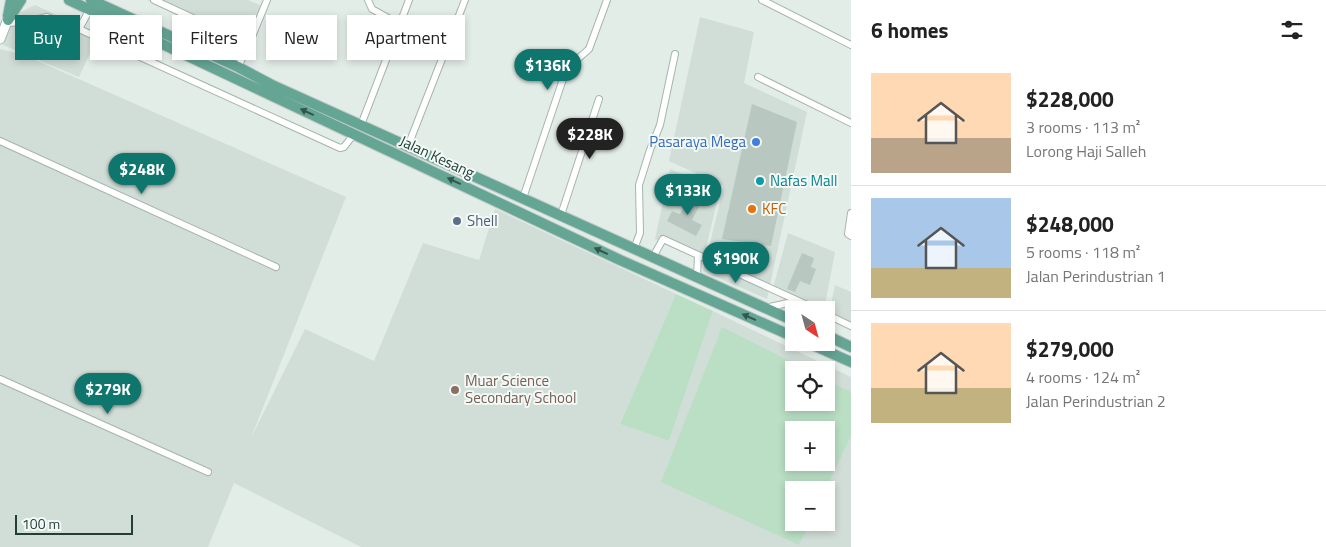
<!DOCTYPE html>
<meta charset="utf-8">
<style>
body{margin:0;font-family:"Titillium Web",sans-serif;background:#f2f2f2;color:#222;height:100vh;display:flex;flex-direction:column;font-size:19px;white-space:nowrap}
*{box-sizing:border-box;margin:0}
p{font-size:16px;color:#767676}
.icon{flex:none;width:28px;height:28px;fill:none;stroke:currentColor;stroke-width:2;stroke-linecap:round;stroke-linejoin:round}
.map{position:relative;flex:1;overflow:hidden}
.sheet{display:flex;flex-direction:column;background:#fff;width:475px}
.sheet>*{flex:none}
.top-card{position:absolute;left:15px;top:15px;width:475px;height:45px;display:flex;gap:10px}
.needle{width:32px;rotate:144deg}
.buttons{position:absolute;left:785px;top:301px;display:grid;gap:10px}
.buttons a{display:grid;place-items:center;width:50px;height:50px;border-radius:0px;background:#fff;box-shadow:0 2px 8px #0003;font-size:25px}
.scale{position:absolute;left:15px;bottom:12px;width:118px;box-sizing:border-box;padding-left:5px;border:2px solid #213f37;border-top:0;font-size:14px;line-height:18px;white-space:nowrap;color:#213f37;-webkit-text-stroke:4px #f3f9f6;paint-order:stroke}
.price{position:absolute;translate:-50% -42px;padding:0 11px;border-radius:18px;background:#0f766e;color:#fff;font-size:16px;line-height:32px;filter:drop-shadow(0 1px 2px #0008)}
.price::after{content:'';position:absolute;left:50%;top:30px;width:15px;height:11px;margin-left:-8px;background:inherit;clip-path:polygon(0 0,100% 0,50% 100%)}
.price.selected{background:#222;color:#fff}
ul{padding:0;list-style:none}
li{display:flex;align-items:center;gap:15px;height:125px;padding:0 20px}
li+li{border-top:1px solid #e0e0e0}
li span{display:grid;place-items:center;flex:none;width:140px;height:100px;border-radius:0px;color:#555}
li>.icon{margin-inline-start:auto}
span .icon{width:60px;height:60px;fill:#fffc;stroke-width:1}
li b{font-size:21px}
h2{display:flex;justify-content:space-between;align-items:center;height:60px;padding:0 20px;font-size:21px}
.chip{padding:0 18px;border-radius:0px;background:#fff;box-shadow:0 2px 8px #0003;font-size:18px;line-height:45px}
.chip.selected{background:#0f766e;color:#fff}
main{display:flex;flex:1;min-height:0}
.map>svg:first-child{display:block}
.built{fill:#d1ddd7;fill-rule:evenodd}
.green{fill:#badfc4;fill-rule:evenodd}
.building{fill:#b8c8c1}
.lines{fill:none;stroke-linecap:round;stroke-linejoin:round}
.street-casing{stroke:#a5b5af;stroke-width:8}
.secondary-casing{stroke:#a0bab0;stroke-width:11}
.primary-casing{stroke:#c1c9c7;stroke-width:12}
.street{stroke:#fff;stroke-width:6}
.secondary{stroke:#fff;stroke-width:9}
.primary{stroke:#65a594;stroke-width:10}
.oneway{fill:#32584e}
.shop-dot{fill:#3f7fe0;stroke:#f3f9f6;stroke-width:2}
.culture-dot{fill:#0f9aa8;stroke:#f3f9f6;stroke-width:2}
.food-dot{fill:#e8710a;stroke:#f3f9f6;stroke-width:2}
.service-dot{fill:#5c6f8a;stroke:#f3f9f6;stroke-width:2}
.education-dot{fill:#8d6e63;stroke:#f3f9f6;stroke-width:2}
.labels{text-anchor:middle;stroke-width:4;stroke-linejoin:round;paint-order:stroke}
.shop-label{font-size:15px;fill:#366cbe;stroke:#f3f9f6;text-anchor:end}
.street-label{font-size:15px;fill:#213f37;stroke:#f3f9f6}
.culture-label{font-size:15px;fill:#0d838f;stroke:#f3f9f6;text-anchor:start}
.food-label{font-size:15px;fill:#c56008;stroke:#f3f9f6;text-anchor:start}
.service-label{font-size:15px;fill:#4e5e75;stroke:#f3f9f6;text-anchor:start}
.education-label{font-size:15px;fill:#785e54;stroke:#f3f9f6;text-anchor:start}
</style>
<main>
<div class="map">
<svg width="851" height="547" viewBox="0 0 851 547">
<rect width="100%" height="100%" fill="#e3ede8"/>
<!-- built -->
<path class="built" d="M 147,0 L 248,0 L 262,6 L 246,45 Z
M 35,5 L 99,34 L 79,77 L 3,45 L 15,15 Z
M 700,17 L 754,32 L 744,83 L 807,112 L 767,299 L 703,271 L 724,186 L 669,161 Z
M 0,49 L 22,54 L 346,197 L 251,438 L 305,329 L 374,361 L 423,243 L 479,260 L 495,209 L 676,294 L 620,424 L 669,441 L 713,311 L 851,377 L 851,547 L 361,547 L 234,483 L 208,547 L 0,547 ZM 794,370 L 826,370 L 826,402 L 794,402 ZM 794,430 L 826,430 L 826,462 L 794,462 ZM 794,490 L 826,490 L 826,522 L 794,522 Z
M 670,169 L 720,189 L 703,261 L 655,239 Z
M 788,233 L 835,252 L 824,310 L 811,310 L 772,292 Z
M 835,285 L 851,292 L 851,331 L 828,320 Z"/>
<!-- green -->
<path class="green" d="M 676,294 L 713,311 L 669,441 L 620,424 Z
M 722,327 L 807,370 L 794,370 L 794,402 L 826,402 L 826,380 L 851,392 L 851,436 L 825,490 L 794,490 L 794,522 L 810,523 L 799,545 L 661,482 ZM 794,430 L 826,430 L 826,462 L 794,462 Z"/>
<!-- building -->
<path class="building" d="M 752,104 L 797,122 L 771,246 L 722,239 Z
M 691,193 L 703,199 L 692,220 L 702,225 L 696,236 L 667,221 L 672,211 L 680,214 Z
M 802,253 L 814,258 L 811,267 L 816,269 L 810,285 L 800,281 L 795,292 L 787,289 Z"/>
<g class="lines">
<!-- street casing -->
<g class="street-casing">
<path id="street" d="M 154,0 L 249,44 L 238,67
M 368,0 L 372,9 L 399,24
M 762,0 L 851,45
M 7,23 L 25,22 L 47,17 L 79,29 L 340,148 L 344,147 L 354,134
M 79,29 L 90,9
M 249,44 L 267,0
M 758,77 L 851,123
M 361,125 L 409,0
M 0,141 L 276,267
M 408,146 L 465,0
M 523,198 L 565,73 L 572,64 L 589,49 L 607,0
M 851,213 L 848,234 L 851,236
M 561,215 L 599,99
M 634,249 L 640,233 L 639,185 L 650,150 L 660,125 L 675,54
M 653,257 L 663,239 L 818,310
M 697,277 L 698,255
M 765,308 L 797,301
M 826,314 L 851,326
M 0,379 L 208,472"/>
</g>
<!-- secondary casing -->
<g class="secondary-casing">
<path id="secondary" d="M 0,39 L 10,14"/>
</g>
<!-- primary casing -->
<g class="primary-casing">
<path id="primary" d="M 69,0 L 620,260 L 794,337
M 91,0 L 238,67 L 272,85 L 794,321
M 8,16 L 11,0
M 8,20 L 21,0
M 826,335 L 851,347
M 806,342 L 851,362"/>
</g>
<!-- street -->
<use href="#street" class="street"/>
<!-- secondary -->
<use href="#secondary" class="secondary"/>
<!-- primary -->
<use href="#primary" class="primary"/>
</g>
<!-- one-way arrows -->
<defs><path id="oneway-solid" d="M-6-.8H1V-3.2L6.5 0L1 3.2V.8H-6Z" transform="scale(1.25)"/></defs>
<g class="oneway">
<use href="#oneway-solid" transform="translate(307 112) rotate(-155)"/>
<use href="#oneway-solid" transform="translate(454 181) rotate(-155)"/>
<use href="#oneway-solid" transform="translate(601 251) rotate(-155)"/>
<use href="#oneway-solid" transform="translate(749 317) rotate(-156)"/>
</g>
<!-- markers -->
<circle class="shop-dot" cx="756" cy="142" r="5"/>
<circle class="culture-dot" cx="760" cy="181" r="5"/>
<circle class="food-dot" cx="752" cy="209" r="5"/>
<circle class="service-dot" cx="457" cy="221" r="5"/>
<circle class="education-dot" cx="455" cy="390" r="5"/>
<g class="labels">
<!-- shop labels -->
<g class="shop-label">
<text x="746" y="147">Pasaraya Mega</text>
</g>
<!-- street labels -->
<g class="street-label">
<text transform="translate(437 157) rotate(25)" y="5">Jalan Kesang</text>
</g>
<!-- culture labels -->
<g class="culture-label">
<text x="770" y="186">Nafas Mall</text>
</g>
<!-- food labels -->
<g class="food-label">
<text x="762" y="214">KFC</text>
</g>
<!-- service labels -->
<g class="service-label">
<text x="467" y="226">Shell</text>
</g>
<!-- education labels -->
<g class="education-label">
<text x="465" y="386">Muar Science<tspan x="465" dy="17">Secondary School</tspan></text>
</g>
</g>
</svg>
<div class="buttons">
<a><svg class="needle" viewBox="-14 -14 28 28"><path d="M0-13l5 13h-10z" fill="#e53935"/><path d="M0 13l5-13h-10z" fill="#767676"/></svg></a>
<a><svg class="icon" aria-label="locate" viewBox="0 0 24 24"><circle cx="12" cy="12" r="6"/><path d="M12 2v4M12 18v4M2 12h4M18 12h4"/></svg></a>
<a>+</a>
<a>−</a>
</div>
<div class="scale">100 m</div>
<b class="price" style="left:548px;top:91px">$136K</b>
<b class="price selected" style="left:590px;top:160px">$228K</b>
<b class="price" style="left:142px;top:195px">$248K</b>
<b class="price" style="left:688px;top:216px">$133K</b>
<b class="price" style="left:736px;top:284px">$190K</b>
<b class="price" style="left:108px;top:415px">$279K</b>
<div class="top-card">
<a class="chip selected">Buy</a>
<a class="chip">Rent</a>
<a class="chip">Filters</a>
<a class="chip">New</a>
<a class="chip">Apartment</a>
</div>
</div>
<section class="sheet">
<h2>6 homes<svg class="icon" aria-label="filters" viewBox="0 0 24 24"><path d="M4 7h16M4 17h16"/><circle cx="9" cy="7" r="2"/><circle cx="15" cy="17" r="2"/></svg></h2>
<ul>
<li><span style="background:linear-gradient(#ffd9b3 65%,#b9a48a 0)"><svg class="icon" aria-label="home" viewBox="0 0 24 24"><path d="M3 11l9-7 9 7M6 9v11h12V9"/></svg></span><div><b>$228,000</b><p>3 rooms · 113 m²</p><p>Lorong Haji Salleh</p></div></li>
<li><span style="background:linear-gradient(#a9c7e8 70%,#c2b280 0)"><svg class="icon" aria-label="home" viewBox="0 0 24 24"><path d="M3 11l9-7 9 7M6 9v11h12V9"/></svg></span><div><b>$248,000</b><p>5 rooms · 118 m²</p><p>Jalan Perindustrian 1</p></div></li>
<li><span style="background:linear-gradient(#ffd9b3 65%,#c2b280 0)"><svg class="icon" aria-label="home" viewBox="0 0 24 24"><path d="M3 11l9-7 9 7M6 9v11h12V9"/></svg></span><div><b>$279,000</b><p>4 rooms · 124 m²</p><p>Jalan Perindustrian 2</p></div></li>
</ul>
</section>
</main>
